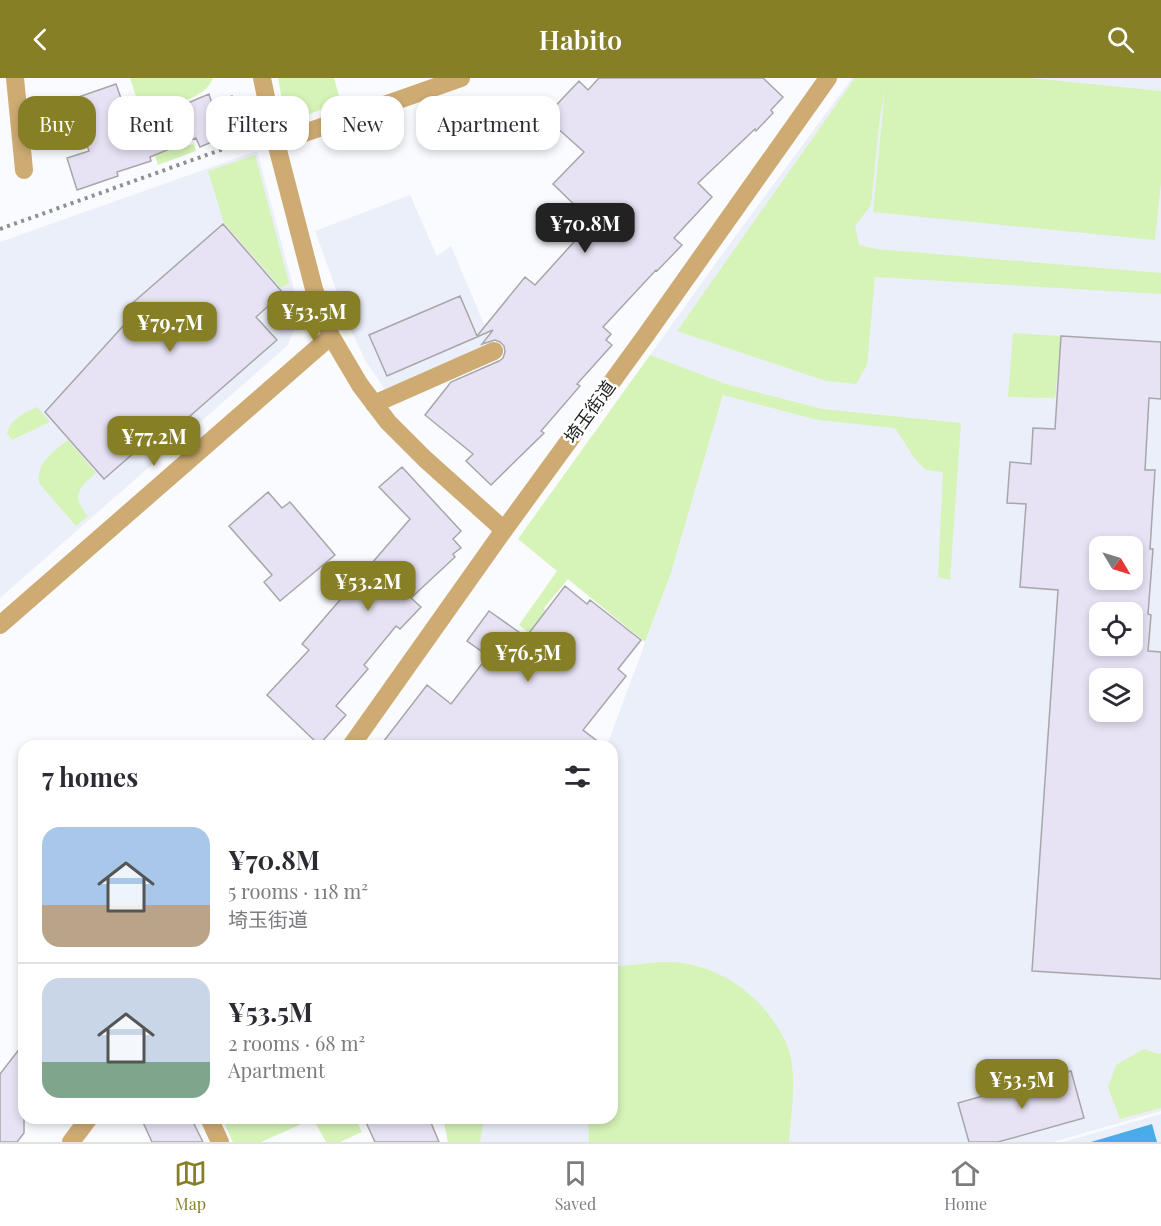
<!DOCTYPE html>
<meta charset="utf-8">
<style>
body{margin:0;font-family:"Playfair Display","Noto Sans JP",serif;background:#f2f2f3;color:#2b2b33;height:100vh;display:flex;flex-direction:column;font-size:22px;white-space:nowrap}
*{box-sizing:border-box;margin:0}
p{font-size:20px;color:#7c7c81}
.icon{flex:none;width:33px;height:33px;fill:none;stroke:currentColor;stroke-width:2;stroke-linecap:round;stroke-linejoin:round}
.map{position:relative;flex:1;overflow:hidden}
.side{position:absolute;left:18px;top:662px;width:600px;height:384px;display:flex;flex-direction:column;background:#fff;border-radius:18px;box-shadow:0 3px 9px #0003}
.side>*{flex:none}
.hud{position:absolute;left:18px;top:18px;width:600px;height:54px;display:flex;gap:12px}
.needle{width:39px;rotate:128deg}
.fabs{position:absolute;left:1089px;top:458px;display:grid;gap:12px}
.fabs a{display:grid;place-items:center;width:54px;height:54px;border-radius:12px;background:#fff;box-shadow:0 3px 9px #0003;font-size:30px}
.price{position:absolute;translate:-50% -51px;padding:0 14px;border-radius:12px;background:#867f26;color:#fff;font-size:20px;line-height:39px;filter:drop-shadow(0 2px 3px #0008)}
.price::after{content:'';position:absolute;left:50%;top:36px;width:18px;height:14px;margin-left:-9px;background:inherit;clip-path:polygon(0 0,100% 0,50% 100%)}
.price.on{background:#222;color:#fff}
ul{padding:0;list-style:none}
li{display:flex;align-items:center;gap:18px;height:150px;padding:0 24px}
li+li{border-top:2px solid #e1e1e2}
li span{display:grid;place-items:center;flex:none;width:168px;height:120px;border-radius:18px;color:#555}
li>.icon{margin-inline-start:auto}
span .icon{width:72px;height:72px;fill:#fffc;stroke-width:1}
li b{font-size:26px}
h2{display:flex;justify-content:space-between;align-items:center;height:72px;padding:0 24px;font-size:26px}
.tag{padding:0 21px;border-radius:18px;background:#fff;box-shadow:0 3px 9px #0003;font-size:21px;line-height:54px}
.tag.on{background:#867f26;color:#fff}
header{display:flex;justify-content:space-between;align-items:center;height:78px;padding:0 24px;background:#867f26;color:#fff;font-size:27px;font-weight:600}
.menu{display:flex;justify-content:space-around;align-items:center;height:84px;border-top:2px solid #e1e1e2;background:#fff;font-size:16px;color:#7c7c81}
.menu a{display:grid;justify-items:center;gap:3px}
.menu .on{color:#867f26}
.map>svg:first-child{display:block}
.built{fill:#ebeff9;fill-rule:evenodd}
.green{fill:#d6f3b8}
.water{fill:#49ace8}
.building{fill:#e7e2f4;stroke:#a7a7a9;stroke-width:1.5;fill-rule:evenodd}
.lines{fill:none;stroke-linecap:round;stroke-linejoin:round}
.path{stroke:#8e8f91;stroke-width:4;stroke-dasharray:3 4.5;stroke-linecap:butt}
.minor{stroke:#ceab73;stroke-width:18}
.labels{text-anchor:middle;stroke-width:5;stroke-linejoin:round;paint-order:stroke}
.street-label{font-size:18px;fill:#222324;stroke:#fff}
</style>
<header><svg class="icon" aria-label="back" viewBox="0 0 24 24"><path d="M15 5l-7 7 7 7"/></svg>Habito<svg class="icon" aria-label="search" viewBox="0 0 24 24"><circle cx="10" cy="10" r="6"/><path d="M15 15l6 6"/></svg></header>
<div class="map">
<svg width="1161" height="1064" viewBox="0 0 1161 1064">
<rect width="100%" height="100%" fill="#fafbfe"/>
<!-- built -->
<path class="built" d="M 852,0 L 1161,0 L 1161,1033 L 1053,1064 L 470,1064 L 476,1040 L 612,1040 L 612,668 L 607,667 L 670,498 L 726,307 L 650,277 L 731,164 ZM 1100,468 L 1132,468 L 1132,501 L 1100,501 ZM 1100,534 L 1132,534 L 1132,567 L 1100,567 ZM 1100,600 L 1132,600 L 1132,633 L 1100,633 Z
M 257,73 L 300,234 L 294,253 L 287,268 L 0,520 L 0,164 Z
M 410,117 L 437,178 L 451,168 L 492,265 L 385,312 L 365,282 L 350,250 L 315,153 Z
M 1161,1036 L 1161,1064 L 1063,1064 Z"/>
<!-- green -->
<path class="green" d="M 130,0 L 213,0 C 206,19 180,24 162,31 L 178,70 L 194,66 L 196,73 L 158,87 Z
M 278,0 L 334,0 L 340,22 C 329,27 296,47 288,36 C 282,30 280,9 278,0 Z
M 855,0 L 1030,0 L 1161,13 L 1161,104 L 1155,162 L 873,134 L 885,11 L 880,39 L 871,127 L 855,148 L 859,167 L 876,171 L 1161,195 L 1161,216 L 875,199 L 867,287 L 856,306 L 826,303 L 677,253 Z
M 255,77 L 289,205 L 281,210 L 224,145 L 208,93 Z
M 1013,255 L 1061,258 L 1055,320 L 1008,319 Z
M 650,277 L 726,306 L 822,331 L 961,345 L 950,502 L 938,499 L 943,394 L 926,392 L 915,381 L 895,350 L 818,342 L 723,317 L 670,498 L 645,564 L 568,501 L 544,530 L 546,538 L 543,566 L 519,547 L 557,493 L 518,461 Z
M 37,329 L 50,344 L 12,362 L 7,355 C 12,340 24,335 37,329 Z
M 68,362 L 96,395 C 79,410 70,417 88,438 L 76,448 L 39,405 C 37,384 53,374 68,362 Z
M 660,884 C 669,884 679,884 688,886 C 723,893 754,914 774,944 C 781,954 789,968 791,981 C 796,1008 791,1037 789,1064 L 589,1064 L 588,1040 L 612,1040 L 612,889 Z
M 1144,971 L 1158,976 L 1161,975 L 1161,1030 L 1120,1041 L 1108,1009 L 1116,987 Z
M 230,1040 L 355,1040 L 362,1054 L 340,1064 L 326,1064 L 313,1041 L 261,1064 L 233,1064 L 223,1043 Z
M 443,1040 L 484,1040 L 480,1064 L 448,1064 Z"/>
<!-- water -->
<path class="water" d="M 1152,1046 L 1157,1064 L 1091,1064 Z"/>
<!-- building -->
<path class="building" d="M 599,0 L 763,0 L 783,19 L 771,32 L 773,35 L 756,53 L 755,51 L 698,105 L 712,119 L 674,160 L 682,167 L 657,193 L 656,192 L 603,249 L 611,256 L 606,262 L 612,267 L 577,306 L 580,308 L 541,353 L 544,355 L 491,407 L 466,383 L 473,376 L 425,337 L 451,304 L 499,283 L 503,280 L 505,274 L 504,268 L 500,264 L 495,262 L 482,266 L 493,252 L 387,298 L 369,257 L 460,218 L 477,258 L 525,199 L 535,207 L 592,144 L 553,106 L 584,74 L 545,39 L 579,3 L 588,12 Z
M 116,6 L 131,49 L 209,16 L 212,26 L 232,18 L 245,50 L 200,69 L 196,60 L 150,79 L 151,83 L 117,94 L 118,98 L 77,112 L 67,80 L 89,73 L 70,22 Z
M 223,146 L 283,215 L 256,239 L 277,262 L 166,359 L 160,352 L 104,401 L 45,334 L 134,236 L 128,229 Z
M 1061,258 L 1161,264 L 1161,321 L 1149,320 L 1145,392 L 1155,392 L 1150,471 L 1153,471 L 1148,536 L 1151,537 L 1148,573 L 1161,574 L 1161,901 L 1032,893 L 1058,512 L 1020,509 L 1026,426 L 1007,425 L 1010,384 L 1031,386 L 1033,350 L 1055,351 ZM 1100,468 L 1132,468 L 1132,501 L 1100,501 ZM 1100,534 L 1132,534 L 1132,567 L 1100,567 ZM 1100,600 L 1132,600 L 1132,633 L 1100,633 Z
M 402,389 L 461,453 L 453,461 L 461,470 L 453,476 L 455,479 L 411,520 L 421,529 L 400,551 L 396,548 L 364,587 L 368,591 L 336,628 L 346,637 L 319,667 L 267,617 L 309,572 L 302,566 L 410,441 L 379,409 Z
M 268,414 L 282,430 L 290,424 L 335,477 L 280,523 L 264,504 L 272,497 L 229,448 Z
M 565,508 L 587,526 L 590,522 L 641,562 L 618,591 L 626,598 L 583,652 L 604,668 L 380,668 L 427,607 L 451,626 L 488,578 L 467,563 L 489,533 L 526,559 Z
M 24,965 L 24,1055 L 17,1064 L 0,1064 L 0,996 Z
M 1071,993 L 1084,1040 L 998,1064 L 969,1064 L 958,1025 Z
M 141,1040 L 191,1040 L 203,1064 L 152,1064 Z
M 364,1040 L 429,1040 L 439,1064 L 375,1064 Z"/>
<g class="lines">
<!-- path -->
<path class="path" d="M 0,151 L 251,61"/>
<!-- minor -->
<path class="minor" d="M 15,0 L 24,92
M 262,0 L 273,53 L 314,211 L 331,258 L 360,307 L 388,344 L 425,381 L 504,452
M 276,65 L 461,0
M 374,326 L 494,273
M 0,547 L 331,258
M 351,668 L 504,452 L 646,257 L 828,0
M 209,1040 L 220,1064
M 71,1064 L 89,1040"/>
</g>
<g class="labels">
<!-- street labels -->
<g class="street-label">
<text transform="translate(590 334) rotate(-54)" y="6">埼玉街道</text>
</g>
</g>
</svg>
<div class="fabs">
<a><svg class="needle" viewBox="-14 -14 28 28"><path d="M0-13l5 13h-10z" fill="#e53935"/><path d="M0 13l5-13h-10z" fill="#7c7c81"/></svg></a>
<a><svg class="icon" aria-label="locate" viewBox="0 0 24 24"><circle cx="12" cy="12" r="6"/><path d="M12 2v4M12 18v4M2 12h4M18 12h4"/></svg></a>
<a><svg class="icon" aria-label="layers" viewBox="0 0 24 24"><path d="M12 4l9 5-9 5-9-5zM3 14l9 5 9-5"/></svg></a>
</div>
<b class="price on" style="left:585px;top:176px">¥70.8M</b>
<b class="price" style="left:314px;top:264px">¥53.5M</b>
<b class="price" style="left:170px;top:275px">¥79.7M</b>
<b class="price" style="left:154px;top:389px">¥77.2M</b>
<b class="price" style="left:368px;top:534px">¥53.2M</b>
<b class="price" style="left:528px;top:605px">¥76.5M</b>
<b class="price" style="left:1022px;top:1032px">¥53.5M</b>
<div class="hud">
<a class="tag on">Buy</a>
<a class="tag">Rent</a>
<a class="tag">Filters</a>
<a class="tag">New</a>
<a class="tag">Apartment</a>
</div>
<section class="side">
<h2>7 homes<svg class="icon" aria-label="filters" viewBox="0 0 24 24"><path d="M4 7h16M4 17h16"/><circle cx="9" cy="7" r="2"/><circle cx="15" cy="17" r="2"/></svg></h2>
<ul>
<li><span style="background:linear-gradient(#a9c7e8 65%,#b9a48a 0)"><svg class="icon" aria-label="home" viewBox="0 0 24 24"><path d="M3 11l9-7 9 7M6 9v11h12V9"/></svg></span><div><b>¥70.8M</b><p>5 rooms · 118 m²</p><p>埼玉街道</p></div></li>
<li><span style="background:linear-gradient(#c9d6e8 70%,#7fa58c 0)"><svg class="icon" aria-label="home" viewBox="0 0 24 24"><path d="M3 11l9-7 9 7M6 9v11h12V9"/></svg></span><div><b>¥53.5M</b><p>2 rooms · 68 m²</p><p>Apartment</p></div></li>
</ul>
</section>
</div>
<nav class="menu">
<a class="on"><svg class="icon" aria-label="map" viewBox="0 0 24 24"><path d="M3 6l6-2 6 2 6-2v14l-6 2-6-2-6 2zM9 4v14M15 6v14"/></svg>Map</a>
<a><svg class="icon" aria-label="saved" viewBox="0 0 24 24"><path d="M7 4h10v16l-5-4-5 4z"/></svg>Saved</a>
<a><svg class="icon" aria-label="home" viewBox="0 0 24 24"><path d="M3 11l9-7 9 7M6 9v11h12V9"/></svg>Home</a>
</nav>
